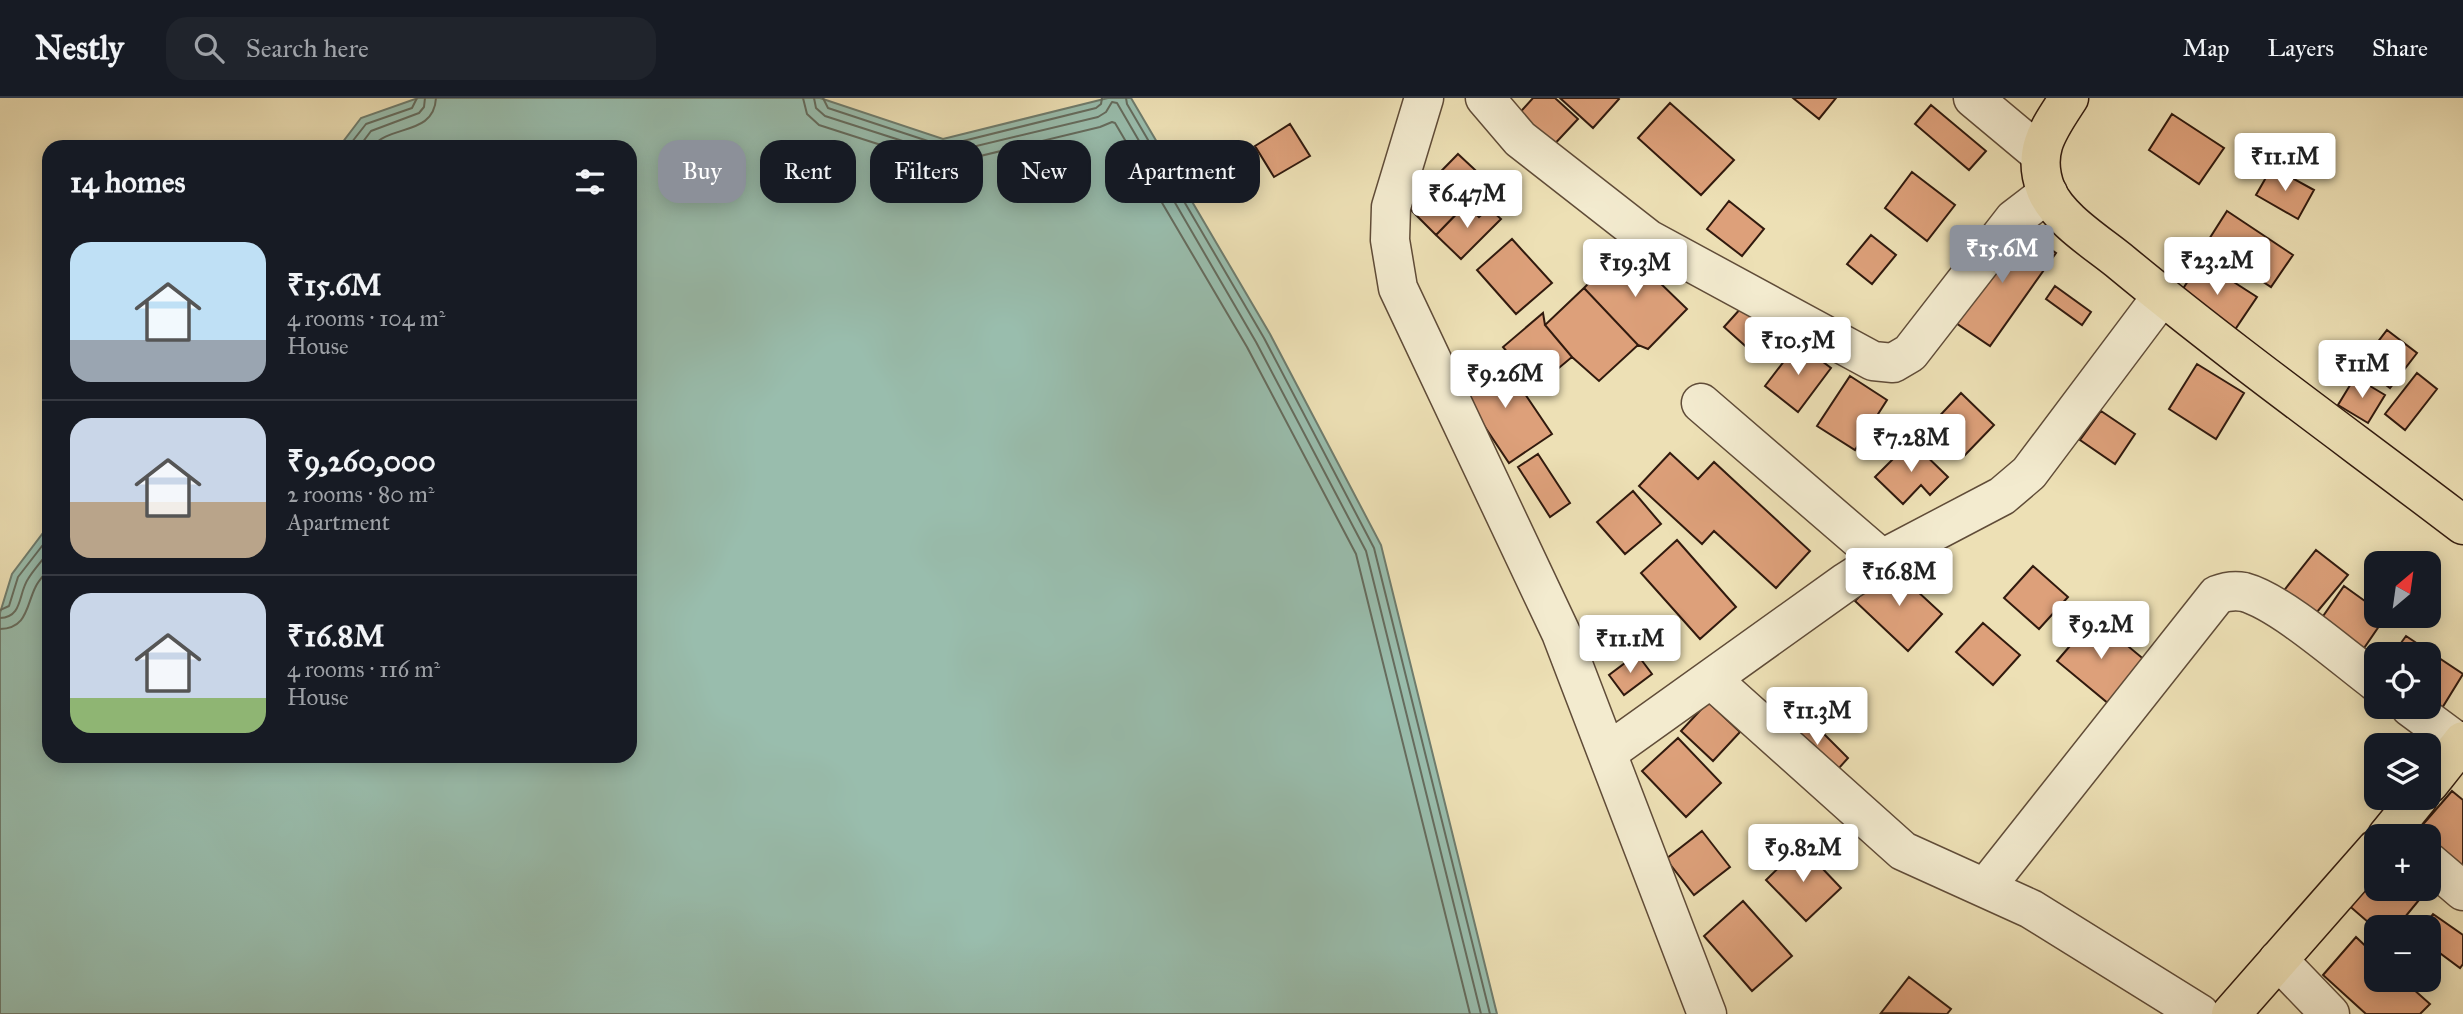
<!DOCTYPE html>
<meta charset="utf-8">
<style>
body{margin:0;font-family:"IM FELL Great Primer",serif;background:#20242c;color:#f1f3f6;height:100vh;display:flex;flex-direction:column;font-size:26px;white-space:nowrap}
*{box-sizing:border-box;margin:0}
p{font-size:23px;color:#9ea1a6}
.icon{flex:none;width:38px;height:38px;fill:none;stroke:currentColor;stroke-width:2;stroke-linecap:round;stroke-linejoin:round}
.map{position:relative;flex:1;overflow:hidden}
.panel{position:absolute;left:42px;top:42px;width:595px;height:623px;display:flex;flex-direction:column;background:#171b24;border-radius:21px;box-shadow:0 4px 18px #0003}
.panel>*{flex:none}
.top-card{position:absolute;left:658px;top:42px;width:665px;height:63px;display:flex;gap:14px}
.needle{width:46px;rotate:29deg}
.controls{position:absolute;left:2364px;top:453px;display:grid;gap:14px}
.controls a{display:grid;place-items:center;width:77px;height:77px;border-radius:14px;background:#171b24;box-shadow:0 4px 18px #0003;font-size:35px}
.price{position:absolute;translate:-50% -60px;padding:0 16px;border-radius:7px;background:#fff;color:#222;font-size:23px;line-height:46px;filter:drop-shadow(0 2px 4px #0008)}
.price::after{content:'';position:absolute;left:50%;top:42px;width:21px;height:16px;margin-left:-10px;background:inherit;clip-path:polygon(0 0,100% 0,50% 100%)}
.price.current{background:#8c9099;color:#fff}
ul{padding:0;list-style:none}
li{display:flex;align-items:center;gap:21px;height:175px;padding:0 28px}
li+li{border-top:2px solid #363941}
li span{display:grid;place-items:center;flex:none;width:196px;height:140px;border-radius:21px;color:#555}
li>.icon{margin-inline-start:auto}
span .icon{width:84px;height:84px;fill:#fffc;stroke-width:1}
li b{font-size:30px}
h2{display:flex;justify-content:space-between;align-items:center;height:84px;padding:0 28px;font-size:30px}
.pill{padding:0 24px;border-radius:21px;background:#171b24;box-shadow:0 4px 18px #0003;font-size:24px;line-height:63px}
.pill.current{background:#8c9099;color:#fff}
header{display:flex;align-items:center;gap:42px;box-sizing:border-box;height:98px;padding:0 35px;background:#171b24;border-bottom:2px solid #363941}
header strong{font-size:33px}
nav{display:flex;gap:38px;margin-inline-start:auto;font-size:24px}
.search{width:490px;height:63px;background:#20242c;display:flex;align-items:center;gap:18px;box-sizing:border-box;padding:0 24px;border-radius:21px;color:#9ea1a6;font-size:26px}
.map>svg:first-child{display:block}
.water{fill:#99bdad;stroke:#6f7c6d;stroke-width:2}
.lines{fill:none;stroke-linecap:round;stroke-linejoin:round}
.shore{stroke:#656c5e;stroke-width:2}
.building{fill:#dda07a;stroke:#311a0e;stroke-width:2}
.minor-casing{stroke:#604c38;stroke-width:41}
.major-casing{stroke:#311a0e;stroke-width:41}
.minor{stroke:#f3ebcf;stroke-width:38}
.major{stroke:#ede0b5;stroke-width:38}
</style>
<header>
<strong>Nestly</strong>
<div class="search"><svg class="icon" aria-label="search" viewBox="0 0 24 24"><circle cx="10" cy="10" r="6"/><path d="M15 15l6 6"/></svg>Search here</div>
<nav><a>Map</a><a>Layers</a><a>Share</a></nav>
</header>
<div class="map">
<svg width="2463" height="916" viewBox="0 0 2463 916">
<rect width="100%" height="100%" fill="#ede0b5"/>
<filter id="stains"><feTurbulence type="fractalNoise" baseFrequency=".00286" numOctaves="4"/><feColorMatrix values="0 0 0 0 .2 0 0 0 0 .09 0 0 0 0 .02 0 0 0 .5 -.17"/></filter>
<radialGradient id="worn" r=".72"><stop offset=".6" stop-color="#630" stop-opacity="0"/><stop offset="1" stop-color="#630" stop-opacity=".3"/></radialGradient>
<!-- water -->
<path class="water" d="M 418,0 L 820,0 L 943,41 L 1108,0 L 1131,0 L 1270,236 L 1381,447 L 1497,916 L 0,916 L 0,515 L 12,476 L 49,427 L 49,658 L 630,658 L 630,49 L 339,49 L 361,20 Z"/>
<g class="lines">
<!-- shore -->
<path class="shore" d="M 803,0 L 807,16 L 819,27 L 943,67 L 1100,29 L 1112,24 L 1115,25 L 1247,249 L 1356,456 L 1470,916
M 814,0 L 816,10 L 825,18 L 943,56 L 1098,19 L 1106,14 L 1112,4 L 1117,5 L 1256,244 L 1366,453 L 1481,916
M 823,0 L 828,10 L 943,48 L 1096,10 L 1101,6 L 1102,0
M 1126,0 L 1127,6 L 1264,240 L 1374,450 L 1490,916
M 348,49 L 366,26 L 412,10 L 417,0
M 359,49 L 371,33 L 419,15 L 424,9 L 425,0
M 372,49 C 390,26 434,38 436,0
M 0,512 L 9,508 L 18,479 L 49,439
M 0,520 C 23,519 18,496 28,481 C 34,471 42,463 49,453
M 0,531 C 27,530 26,509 35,490 C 38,483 44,477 49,471"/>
</g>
<!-- building -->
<path class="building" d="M 1533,0 L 1555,0 L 1578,21 L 1549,52 L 1515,20 Z
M 1560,0 L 1618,0 L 1619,1 L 1593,30 Z
M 1793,0 L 1836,0 L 1819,21 Z
M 1670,5 L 1734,62 L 1701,97 L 1638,40 Z
M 1931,7 L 1986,53 L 1969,72 L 1915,26 Z
M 2172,16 L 2224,50 L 2199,86 L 2149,52 Z
M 1290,26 L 1310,58 L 1274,79 L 1255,48 Z
M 1458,56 L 1488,84 L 1436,137 L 1407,108 Z
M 2272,69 L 2314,92 L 2298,121 L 2256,97 Z
M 1912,74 L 1955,107 L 1927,143 L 1885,110 Z
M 1729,103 L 1764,131 L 1742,158 L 1707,131 Z
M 1466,106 L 1479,119 L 1489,110 L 1501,121 L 1461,161 L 1436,137 Z
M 2227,113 L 2293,157 L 2271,189 L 2206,146 Z
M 2014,125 L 2056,155 L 1990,248 L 1947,219 Z
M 1871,137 L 1896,157 L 1872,186 L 1847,166 Z
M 1512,141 L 1552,185 L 1516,216 L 1477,172 Z
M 1623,149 L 1687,211 L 1648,251 L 1638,247 L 1584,190 Z
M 2201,163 L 2257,199 L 2232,236 L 2177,200 Z
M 2055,188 L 2091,214 L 2082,227 L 2046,201 Z
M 1584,190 L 1638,247 L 1599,283 L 1572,259 L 1545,227 Z
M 1742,209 L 1769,233 L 1751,253 L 1724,229 Z
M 1543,215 L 1545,227 L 1572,259 L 1536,289 L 1503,249 Z
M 2387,232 L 2417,255 L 2390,290 L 2360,267 Z
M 1798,245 L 1831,270 L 1798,314 L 1765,288 Z
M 1500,259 L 1552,336 L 1509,365 L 1457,287 Z
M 2197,266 L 2244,295 L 2216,341 L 2169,311 Z
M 2417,275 L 2437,291 L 2405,332 L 2385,316 Z
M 1850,278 L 1887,302 L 1855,352 L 1817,328 Z
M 2355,279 L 2385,297 L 2368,325 L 2338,307 Z
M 1961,295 L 1994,327 L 1965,357 L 1932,326 Z
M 2101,313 L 2135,336 L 2115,366 L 2080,342 Z
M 1911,343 L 1948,379 L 1930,397 L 1921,387 L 1903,406 L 1875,379 Z
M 1670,355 L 1698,381 L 1714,364 L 1810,453 L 1776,490 L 1714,433 L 1702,446 L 1639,388 Z
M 1538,356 L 1570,405 L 1550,419 L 1518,369 Z
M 1633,393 L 1661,426 L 1625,456 L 1597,424 Z
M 1677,442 L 1736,509 L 1700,541 L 1641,475 Z
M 2316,452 L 2348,477 L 2312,520 L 2282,495 Z
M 1889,467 L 1942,516 L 1908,553 L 1855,503 Z
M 2033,468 L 2068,499 L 2039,531 L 2004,500 Z
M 2344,488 L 2376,511 L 2376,518 L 2386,518 L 2362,553 L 2319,524 Z
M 2094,520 L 2146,563 L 2109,606 L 2057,563 Z
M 1983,525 L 2020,557 L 1993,587 L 1956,554 Z
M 2406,538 L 2463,576 L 2439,615 L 2429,608 L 2429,556 L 2393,556 Z
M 1637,556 L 1652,576 L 1624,597 L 1609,577 Z
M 1708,604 L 1740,634 L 1713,663 L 1681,633 Z
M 1805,617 L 1848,660 L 1830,680 L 1785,638 Z
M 1678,640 L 1721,685 L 1686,719 L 1642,673 Z
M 2452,693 L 2463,702 L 2463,769 L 2419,731 Z
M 1702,733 L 1730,769 L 1694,797 L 1666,761 Z
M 1801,748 L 1841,790 L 1806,823 L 1766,782 Z
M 2376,770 L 2376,791 L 2407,791 L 2419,802 L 2396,830 L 2376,831 L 2346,805 Z
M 1743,803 L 1792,858 L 1752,893 L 1704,838 Z
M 2433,816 L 2463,837 L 2463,866 L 2460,870 L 2429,847 L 2429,830 L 2422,830 Z
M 2356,839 L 2376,858 L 2376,882 L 2403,882 L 2430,906 L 2420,916 L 2366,916 L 2323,877 Z
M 1909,879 L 1951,911 L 1947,916 L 1881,915 Z"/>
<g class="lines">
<!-- minor casing -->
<g class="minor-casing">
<path id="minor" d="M 1424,0 L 1391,109 L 1390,142 L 1398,190 L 1561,535 L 1707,916
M 1485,0 L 1520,41 L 1648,141 L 1873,263 L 1893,265 L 1910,255 L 2014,121 L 2048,95
M 1973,0 L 2040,56
M 1701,305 L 1882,461
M 1711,581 L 1903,753 L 2031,811 L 2200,916
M 2410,609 L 2460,646
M 1607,655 L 1846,484 L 1882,461 L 2002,398 L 2029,375 L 2162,198
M 2429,764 L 2463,793
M 1985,790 L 2217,497 C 2227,493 2234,492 2244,494 C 2281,504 2344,560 2376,584
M 2278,862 L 2330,916"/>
</g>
<!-- major casing -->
<g class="major-casing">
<path id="major" d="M 2069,0 C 2049,31 2031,53 2046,92 C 2059,122 2098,145 2122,165 C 2232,256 2349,340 2463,427
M 2429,686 L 2463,643
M 2387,738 L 2418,700
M 2231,916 L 2376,751"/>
</g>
<!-- minor -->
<use href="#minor" class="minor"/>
<!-- major -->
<use href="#major" class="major"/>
</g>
<rect width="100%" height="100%" filter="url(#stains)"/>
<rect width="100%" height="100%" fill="url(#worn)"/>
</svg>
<div class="controls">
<a><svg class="needle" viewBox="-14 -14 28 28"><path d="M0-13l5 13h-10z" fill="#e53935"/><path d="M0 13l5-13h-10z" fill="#9ea1a6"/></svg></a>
<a><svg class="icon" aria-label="locate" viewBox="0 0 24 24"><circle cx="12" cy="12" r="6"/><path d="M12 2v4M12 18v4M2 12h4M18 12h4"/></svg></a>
<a><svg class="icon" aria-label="layers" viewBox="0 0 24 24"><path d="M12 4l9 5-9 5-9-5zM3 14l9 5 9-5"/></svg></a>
<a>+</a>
<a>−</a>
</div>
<b class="price" style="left:2285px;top:95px">₹11.1M</b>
<b class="price" style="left:1467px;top:132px">₹6.47M</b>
<b class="price current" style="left:2002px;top:187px">₹15.6M</b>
<b class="price" style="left:2217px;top:199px">₹23.2M</b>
<b class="price" style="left:1635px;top:201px">₹19.3M</b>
<b class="price" style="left:1798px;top:279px">₹10.5M</b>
<b class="price" style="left:2362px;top:302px">₹11M</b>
<b class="price" style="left:1505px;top:312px">₹9.26M</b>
<b class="price" style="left:1911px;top:376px">₹7.28M</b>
<b class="price" style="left:1899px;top:510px">₹16.8M</b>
<b class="price" style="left:2101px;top:563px">₹9.2M</b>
<b class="price" style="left:1630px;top:577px">₹11.1M</b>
<b class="price" style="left:1817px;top:649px">₹11.3M</b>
<b class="price" style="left:1803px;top:786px">₹9.82M</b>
<div class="top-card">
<a class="pill current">Buy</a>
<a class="pill">Rent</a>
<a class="pill">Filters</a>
<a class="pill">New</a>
<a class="pill">Apartment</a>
</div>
<section class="panel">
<h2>14 homes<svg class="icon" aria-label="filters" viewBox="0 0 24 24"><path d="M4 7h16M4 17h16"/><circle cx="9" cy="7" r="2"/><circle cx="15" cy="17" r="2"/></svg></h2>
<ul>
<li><span style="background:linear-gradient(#bfe0f5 70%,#9aa5b1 0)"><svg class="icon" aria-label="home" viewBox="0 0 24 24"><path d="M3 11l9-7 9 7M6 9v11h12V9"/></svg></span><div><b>₹15.6M</b><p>4 rooms · 104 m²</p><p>House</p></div></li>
<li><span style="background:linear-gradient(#c9d6e8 60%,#b9a48a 0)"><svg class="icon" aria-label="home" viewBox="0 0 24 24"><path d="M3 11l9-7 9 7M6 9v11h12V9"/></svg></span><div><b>₹9,260,000</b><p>2 rooms · 80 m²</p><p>Apartment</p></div></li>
<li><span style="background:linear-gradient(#c9d6e8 75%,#8fb573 0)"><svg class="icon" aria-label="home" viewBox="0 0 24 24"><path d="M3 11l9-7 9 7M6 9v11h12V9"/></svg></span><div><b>₹16.8M</b><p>4 rooms · 116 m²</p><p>House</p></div></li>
</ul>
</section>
</div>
